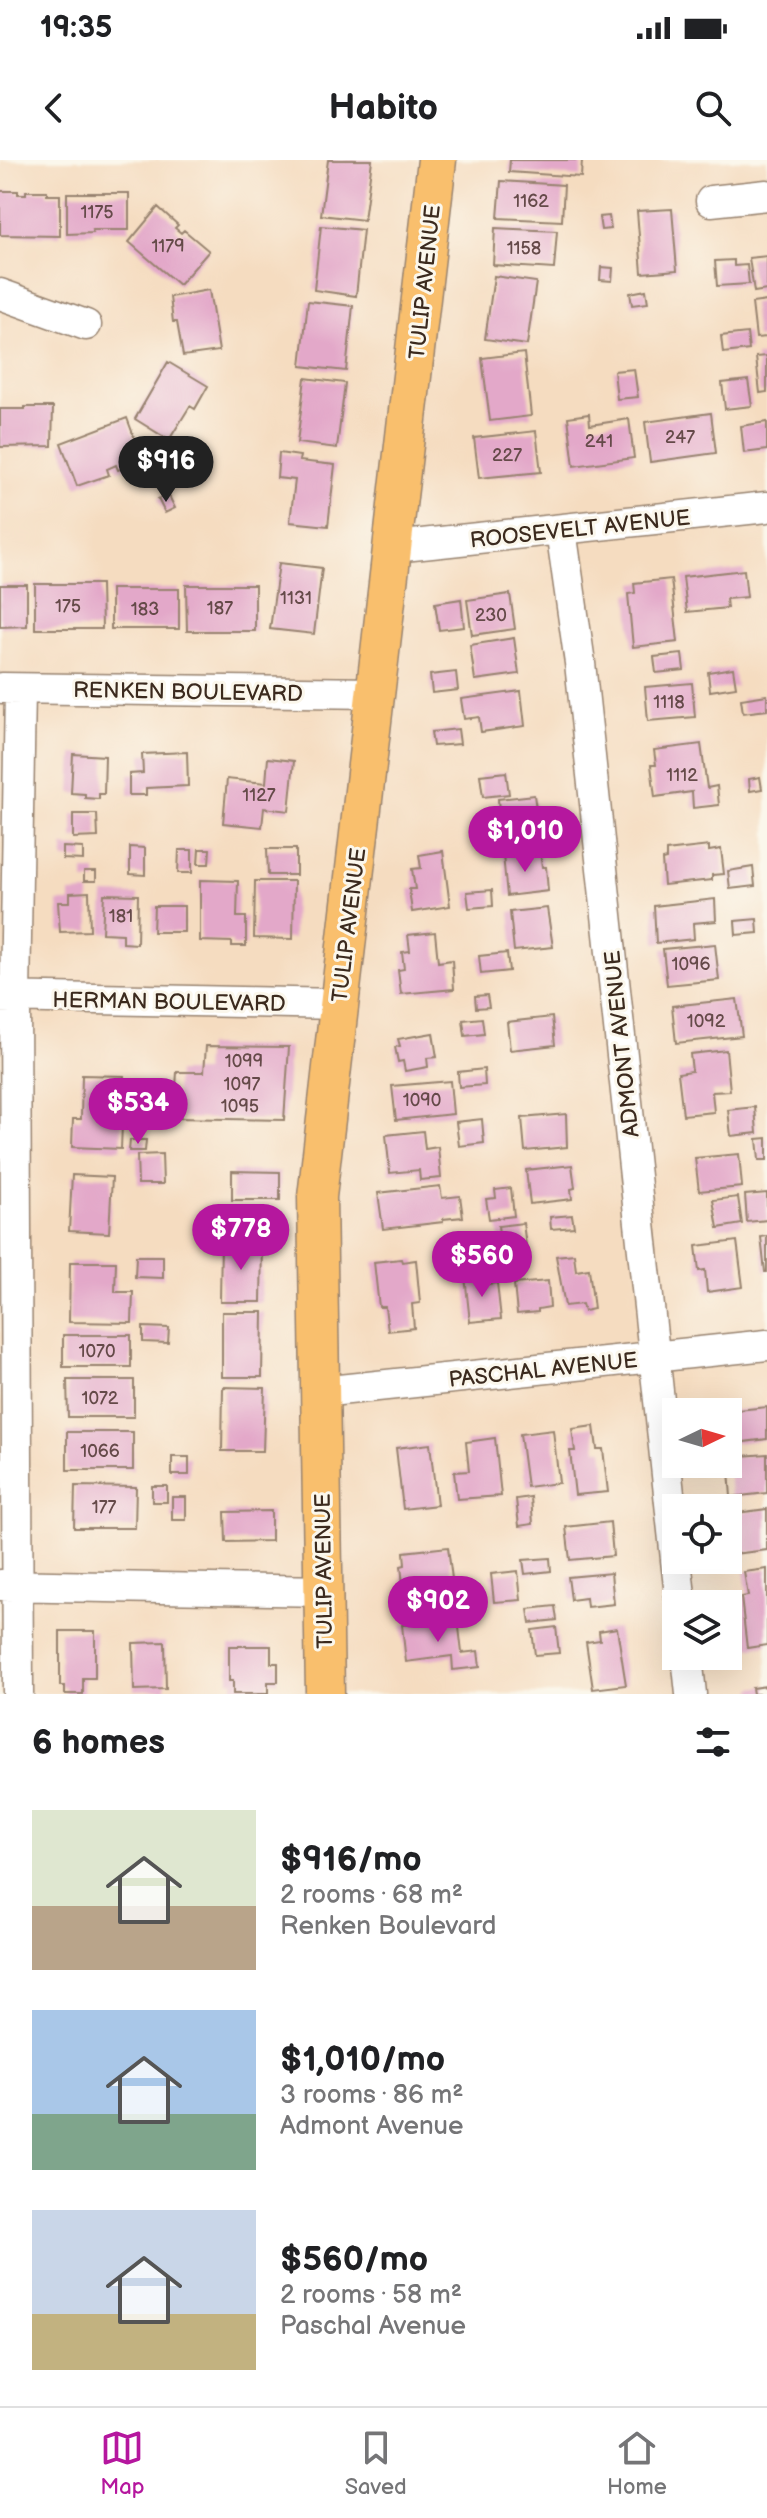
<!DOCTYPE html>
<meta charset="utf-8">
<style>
body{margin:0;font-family:"Balsamiq Sans",sans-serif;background:#f2f2f2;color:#202124;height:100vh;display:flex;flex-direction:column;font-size:30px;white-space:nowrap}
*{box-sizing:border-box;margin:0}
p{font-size:26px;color:#757577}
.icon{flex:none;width:44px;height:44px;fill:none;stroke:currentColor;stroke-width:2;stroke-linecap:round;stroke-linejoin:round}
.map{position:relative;height:1534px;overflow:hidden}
.panel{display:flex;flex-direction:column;background:#fff;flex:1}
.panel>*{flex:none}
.needle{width:52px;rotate:85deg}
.buttons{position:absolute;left:662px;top:1238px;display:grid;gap:16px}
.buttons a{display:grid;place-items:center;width:80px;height:80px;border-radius:0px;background:#fff;box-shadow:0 8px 32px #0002;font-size:40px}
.price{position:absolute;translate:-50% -68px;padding:0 18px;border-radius:28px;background:#b5179e;color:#fff;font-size:26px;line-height:52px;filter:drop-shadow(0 2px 4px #0008)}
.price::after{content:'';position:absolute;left:50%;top:48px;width:24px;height:18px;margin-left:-12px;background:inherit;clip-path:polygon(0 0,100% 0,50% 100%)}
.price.active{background:#222;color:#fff}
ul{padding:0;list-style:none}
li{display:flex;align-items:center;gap:24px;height:200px;padding:0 32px}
li span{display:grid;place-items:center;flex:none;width:224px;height:160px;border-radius:0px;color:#555}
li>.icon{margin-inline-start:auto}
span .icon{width:96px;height:96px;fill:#fffc;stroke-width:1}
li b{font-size:34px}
h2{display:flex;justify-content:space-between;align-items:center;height:96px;padding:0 32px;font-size:34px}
.status{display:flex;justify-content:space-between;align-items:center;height:56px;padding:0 40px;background:#fff;direction:ltr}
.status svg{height:22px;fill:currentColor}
header{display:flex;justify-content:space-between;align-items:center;height:104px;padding:0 32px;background:#fff;font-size:36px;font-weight:600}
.tab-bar{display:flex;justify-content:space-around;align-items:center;height:112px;border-top:2px solid #e0e0e0;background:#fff;font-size:22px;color:#757577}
.tab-bar a{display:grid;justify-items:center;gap:4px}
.tab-bar .active{color:#b5179e}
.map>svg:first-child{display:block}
.building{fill:#e3a8c9}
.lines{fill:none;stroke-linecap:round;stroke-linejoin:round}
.minor-casing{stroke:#98836f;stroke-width:33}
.major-casing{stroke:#98836f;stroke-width:41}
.minor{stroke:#fff;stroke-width:30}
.major{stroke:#f9bf6d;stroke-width:38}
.labels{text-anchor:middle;stroke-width:6;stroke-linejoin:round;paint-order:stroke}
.number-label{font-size:18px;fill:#654a49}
.street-label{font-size:22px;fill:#3b2a1e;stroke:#fbf7ec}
</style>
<div class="status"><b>19:35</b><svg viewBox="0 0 49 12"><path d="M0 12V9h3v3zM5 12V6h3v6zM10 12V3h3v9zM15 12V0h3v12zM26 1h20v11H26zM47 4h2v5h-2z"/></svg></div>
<header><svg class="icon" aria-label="back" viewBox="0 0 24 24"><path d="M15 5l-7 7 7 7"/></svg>Habito<svg class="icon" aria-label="search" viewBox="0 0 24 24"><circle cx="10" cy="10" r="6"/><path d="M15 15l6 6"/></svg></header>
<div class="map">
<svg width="767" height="1534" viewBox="0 0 767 1534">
<rect width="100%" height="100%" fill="#fbf7ec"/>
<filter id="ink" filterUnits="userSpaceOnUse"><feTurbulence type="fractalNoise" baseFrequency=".0125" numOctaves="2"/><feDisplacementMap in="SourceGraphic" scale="16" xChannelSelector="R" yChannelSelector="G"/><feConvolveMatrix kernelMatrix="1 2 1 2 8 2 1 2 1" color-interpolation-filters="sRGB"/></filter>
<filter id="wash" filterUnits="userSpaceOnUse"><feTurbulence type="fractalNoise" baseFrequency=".006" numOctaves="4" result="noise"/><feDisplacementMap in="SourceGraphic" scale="32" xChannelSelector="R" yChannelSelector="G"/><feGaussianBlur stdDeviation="1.8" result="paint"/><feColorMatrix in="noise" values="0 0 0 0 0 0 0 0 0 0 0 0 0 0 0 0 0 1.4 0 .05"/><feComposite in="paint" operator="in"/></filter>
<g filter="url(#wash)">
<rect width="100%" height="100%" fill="#f5dcc0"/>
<g id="blocks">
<!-- building -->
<path class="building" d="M 328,0 L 372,0 L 364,60 L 321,55 Z
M 510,0 L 582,0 L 581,17 L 509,12 Z
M 501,21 L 564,25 L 562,61 L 498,58 Z
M 0,31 L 18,31 L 18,34 L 26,34 L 26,31 L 47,31 L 47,35 L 60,35 L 60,76 L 0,75 Z
M 67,33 L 129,33 L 129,70 L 92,70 L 93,73 L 67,74 Z
M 158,47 L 178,65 L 175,68 L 181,73 L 184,70 L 209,91 L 179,125 L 129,82 Z
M 672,49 L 677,110 L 642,113 L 637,51 Z
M 609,56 L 611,69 L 601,70 L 599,57 Z
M 321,66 L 363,70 L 356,136 L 314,130 Z
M 495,68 L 557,71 L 554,109 L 493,105 Z
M 767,96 L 767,130 L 754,132 L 749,98 Z
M 734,100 L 734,106 L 747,105 L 749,124 L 717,126 L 715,101 Z
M 601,107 L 613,108 L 612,121 L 600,120 Z
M 494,116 L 536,122 L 527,185 L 485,179 Z
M 209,130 L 219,191 L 183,196 L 177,162 L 173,162 L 170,137 Z
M 646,130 L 648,143 L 632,145 L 630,133 Z
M 308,141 L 353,146 L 346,211 L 301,206 Z
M 767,141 L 767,177 L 756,178 L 752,143 Z
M 747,173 L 749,190 L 723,193 L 721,176 Z
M 524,193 L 531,256 L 490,261 L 482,198 Z
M 767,196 L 767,232 L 760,233 L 756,197 Z
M 168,202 L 208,226 L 195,249 L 190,246 L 169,280 L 135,259 Z
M 634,209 L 638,237 L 617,239 L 614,211 Z
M 305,218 L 345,223 L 337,288 L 297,283 Z
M 748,220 L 752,246 L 725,249 L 722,223 Z
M 25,247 L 53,247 L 52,286 L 0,287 L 0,249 L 25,249 Z
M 711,253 L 716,293 L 650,302 L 645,262 Z
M 589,254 L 590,265 L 629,259 L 634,298 L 574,306 L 568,257 Z
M 127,258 L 143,301 L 118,310 L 116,305 L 107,309 L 109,315 L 77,326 L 61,283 Z
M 767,262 L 767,290 L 744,293 L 741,266 Z
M 536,271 L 541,312 L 479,318 L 474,278 Z
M 279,293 L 300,296 L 299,301 L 335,305 L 328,366 L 290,362 L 295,320 L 277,318 Z
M 168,334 L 175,348 L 165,353 L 158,339 Z
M 279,403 L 322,408 L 314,474 L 270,469 Z
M 744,410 L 747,437 L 726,439 L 727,448 L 687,452 L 683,417 Z
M 671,419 L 678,482 L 633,487 L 628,434 L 635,433 L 634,423 Z
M 35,424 L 101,424 L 102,469 L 35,469 Z
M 0,425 L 27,425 L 27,466 L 0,467 Z
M 186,425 L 255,425 L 255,471 L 187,471 Z
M 111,429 L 179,429 L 179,469 L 111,469 Z
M 510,434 L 515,469 L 472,475 L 467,440 Z
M 461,439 L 464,467 L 439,470 L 435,443 Z
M 514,478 L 519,514 L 475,520 L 470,485 Z
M 682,494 L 684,510 L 656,513 L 654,497 Z
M 733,508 L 736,527 L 710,531 L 708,512 Z
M 456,512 L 458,530 L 432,533 L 430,515 Z
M 692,523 L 695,557 L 648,561 L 645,527 Z
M 521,531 L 525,566 L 481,572 L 479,557 L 464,559 L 461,539 Z
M 767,535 L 767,550 L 743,553 L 741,539 Z
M 458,569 L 460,584 L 433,586 L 431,572 Z
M 701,584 L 707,628 L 717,626 L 719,645 L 693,648 L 692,632 L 655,637 L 651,605 L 656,605 L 654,590 Z
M 187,592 L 188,626 L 146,628 L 146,635 L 129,635 L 129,614 L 143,613 L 142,594 Z
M 73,594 L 105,596 L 104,634 L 99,634 L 99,639 L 85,638 L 85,634 L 71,633 Z
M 268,598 L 294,601 L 289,651 L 264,648 L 262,667 L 223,663 L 227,619 L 266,623 Z
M 506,612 L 509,634 L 483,637 L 480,615 Z
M 760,617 L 762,629 L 750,631 L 749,619 Z
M 534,635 L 536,649 L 539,649 L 541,672 L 501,676 L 498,639 Z
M 73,654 L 97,654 L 98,677 L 73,678 Z
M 709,686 L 709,691 L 721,689 L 724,714 L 712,715 L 712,720 L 664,725 L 662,700 L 666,699 L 666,691 Z
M 63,687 L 83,688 L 83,700 L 63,699 Z
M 130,687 L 145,688 L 145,715 L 130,714 Z
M 199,689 L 210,689 L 209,704 L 198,704 Z
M 267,689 L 296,689 L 296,715 L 268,715 Z
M 179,690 L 192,690 L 192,713 L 178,713 Z
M 443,691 L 450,746 L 412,752 L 409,729 L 415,729 L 412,709 L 421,708 L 419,695 Z
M 540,691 L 542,707 L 546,707 L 548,731 L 507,736 L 503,695 Z
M 753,707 L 755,726 L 730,729 L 728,711 Z
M 84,711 L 96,711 L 96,721 L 84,721 Z
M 200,720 L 238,721 L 237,757 L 246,757 L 246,786 L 232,786 L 232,782 L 200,781 Z
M 255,721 L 294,721 L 293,779 L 254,778 Z
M 492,730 L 493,746 L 469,748 L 467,732 Z
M 89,732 L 90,771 L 60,772 L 58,742 L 70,742 L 70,733 Z
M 104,734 L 138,735 L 137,784 L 123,783 L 123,774 L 102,773 Z
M 715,739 L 716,761 L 693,763 L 694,779 L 656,783 L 654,746 Z
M 154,746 L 184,746 L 184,772 L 153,772 Z
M 547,748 L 553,787 L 514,791 L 510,752 Z
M 757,759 L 758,773 L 736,775 L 735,761 Z
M 435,772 L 438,802 L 452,800 L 454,829 L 401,834 L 398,810 L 404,809 L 402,792 L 410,791 L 408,775 Z
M 715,784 L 719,820 L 667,825 L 663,789 Z
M 507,793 L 509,811 L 481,814 L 479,796 Z
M 487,835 L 489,847 L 476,848 L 475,836 Z
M 737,839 L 742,876 L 676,883 L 672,846 Z
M 552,857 L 555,885 L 510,890 L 507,862 Z
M 482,858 L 484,874 L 465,876 L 463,860 Z
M 433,873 L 437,897 L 427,898 L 428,907 L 405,911 L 403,901 L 398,902 L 395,887 L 400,886 L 398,879 Z
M 206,886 L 289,887 L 284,960 L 174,958 L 177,912 L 204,912 Z
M 726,890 L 730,931 L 712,932 L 714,952 L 683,955 L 678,913 L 692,911 L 690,894 Z
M 484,909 L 485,925 L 459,927 L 458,912 Z
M 82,915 L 124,916 L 121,989 L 72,987 L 73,959 L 81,959 Z
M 450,921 L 453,954 L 396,960 L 392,926 Z
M 755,947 L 757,973 L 731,976 L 728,950 Z
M 566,954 L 567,987 L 525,991 L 522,958 Z
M 482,959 L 484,983 L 459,986 L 456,962 Z
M 423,971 L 425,989 L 438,987 L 441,1018 L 420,1020 L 419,1010 L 390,1013 L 386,975 Z
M 767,978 L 767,1000 L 759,1000 L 757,979 Z
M 130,980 L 146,980 L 145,991 L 129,991 Z
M 162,994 L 163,1024 L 138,1024 L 137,995 Z
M 739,994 L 742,1027 L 699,1031 L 695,998 Z
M 572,1005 L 575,1028 L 571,1029 L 572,1039 L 530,1044 L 526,1010 Z
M 232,1011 L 280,1012 L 280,1040 L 232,1040 Z
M 72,1015 L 112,1017 L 109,1073 L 69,1071 Z
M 440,1026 L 442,1038 L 460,1036 L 463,1057 L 443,1059 L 443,1062 L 383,1069 L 378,1033 Z
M 511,1028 L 514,1056 L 489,1059 L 486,1039 L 496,1038 L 495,1030 Z
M 767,1033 L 767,1060 L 747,1062 L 745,1035 Z
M 738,1037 L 742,1064 L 718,1068 L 713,1040 Z
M 572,1055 L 574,1067 L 551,1069 L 550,1057 Z
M 523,1063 L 526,1086 L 501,1089 L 498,1066 Z
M 767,1076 L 767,1112 L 765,1112 L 761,1077 Z
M 221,1081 L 262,1082 L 261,1142 L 220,1142 Z
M 737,1081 L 743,1127 L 707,1132 L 705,1110 L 699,1111 L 696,1086 Z
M 574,1094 L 576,1111 L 589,1109 L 594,1149 L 584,1151 L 582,1144 L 565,1146 L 556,1096 Z
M 136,1096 L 163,1096 L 163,1118 L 135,1117 Z
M 401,1099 L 402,1102 L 416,1100 L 420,1143 L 412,1144 L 414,1168 L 388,1171 L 385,1147 L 379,1147 L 374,1102 Z
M 70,1102 L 116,1102 L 115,1132 L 133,1132 L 132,1163 L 69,1162 Z
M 486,1113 L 488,1124 L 497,1123 L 501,1159 L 470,1162 L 465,1116 Z
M 548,1121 L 550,1147 L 538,1149 L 538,1152 L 517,1154 L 514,1124 Z
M 222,1152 L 263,1152 L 262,1217 L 222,1217 Z
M 143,1167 L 169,1168 L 168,1183 L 143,1182 Z
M 63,1175 L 131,1175 L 131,1207 L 63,1207 Z
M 67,1220 L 134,1220 L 134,1257 L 68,1257 Z
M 223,1227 L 265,1228 L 263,1291 L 222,1291 Z
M 767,1247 L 767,1279 L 728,1284 L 728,1251 Z
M 594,1266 L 597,1289 L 603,1289 L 608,1332 L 575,1335 L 570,1291 L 575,1291 L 572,1269 Z
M 553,1270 L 559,1323 L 527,1327 L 520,1274 Z
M 67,1272 L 133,1272 L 133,1310 L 67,1310 Z
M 495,1278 L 501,1336 L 457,1339 L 454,1312 L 469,1311 L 466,1282 Z
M 430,1284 L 437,1345 L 403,1349 L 396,1288 Z
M 767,1294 L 767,1333 L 731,1337 L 728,1297 Z
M 172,1297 L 189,1297 L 189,1315 L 172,1315 Z
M 75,1326 L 136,1327 L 135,1368 L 74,1368 Z
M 152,1326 L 167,1326 L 167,1342 L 152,1342 Z
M 172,1337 L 186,1337 L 186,1360 L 172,1360 Z
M 531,1337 L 533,1364 L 519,1366 L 516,1339 Z
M 767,1349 L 767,1390 L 734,1394 L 729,1354 Z
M 271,1351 L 271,1381 L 226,1382 L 225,1352 Z
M 610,1362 L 613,1396 L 570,1400 L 566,1367 Z
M 448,1387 L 453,1427 L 404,1433 L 401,1406 L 405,1405 L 404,1392 Z
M 550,1398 L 551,1411 L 525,1414 L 523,1400 Z
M 767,1409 L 767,1485 L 747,1488 L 741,1437 L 748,1436 L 744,1412 Z
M 518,1411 L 521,1440 L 494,1442 L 491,1414 Z
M 611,1413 L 614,1444 L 587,1447 L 586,1438 L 571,1440 L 568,1417 Z
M 555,1446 L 557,1460 L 530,1463 L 528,1449 Z
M 458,1459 L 462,1493 L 478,1491 L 480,1507 L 453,1510 L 452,1496 L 406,1502 L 402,1465 Z
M 556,1467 L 559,1493 L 535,1495 L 532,1470 Z
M 617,1468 L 626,1525 L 593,1529 L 586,1482 L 600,1480 L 599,1471 Z
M 60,1471 L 95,1471 L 95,1518 L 83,1518 L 83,1534 L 65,1534 L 65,1526 L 60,1526 Z
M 165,1482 L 166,1529 L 134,1530 L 133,1483 Z
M 229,1486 L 271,1486 L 271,1503 L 278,1503 L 278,1522 L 268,1522 L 268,1534 L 233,1534 L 233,1521 L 229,1521 Z
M 767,1526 L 767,1534 L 753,1534 L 752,1528 Z"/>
</g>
</g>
<g filter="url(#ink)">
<use href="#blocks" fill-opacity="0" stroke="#98836f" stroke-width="2"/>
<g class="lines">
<!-- minor casing -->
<g class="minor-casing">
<path id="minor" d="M 711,41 L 767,35
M 0,134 L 86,165
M 561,370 L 580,503 L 676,1399
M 394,387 L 767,347
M 2,528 L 375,533
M 0,837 L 338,844
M 320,1232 L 767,1185
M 676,1400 L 681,1444
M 0,1425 L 324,1431
M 687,1496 L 691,1534
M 18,1534 L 15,838 L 20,529"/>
</g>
<!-- major casing -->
<g class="major-casing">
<path id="major" d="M 325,1534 L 317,1037 L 437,0"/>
</g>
<!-- minor -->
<use href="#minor" class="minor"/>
<!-- major -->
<use href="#major" class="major"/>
</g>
</g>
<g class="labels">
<!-- number labels -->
<g class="number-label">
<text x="531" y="47">1162</text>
<text x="97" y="58">1175</text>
<text x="168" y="92">1179</text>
<text x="524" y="94">1158</text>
<text x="680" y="283">247</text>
<text x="599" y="287">241</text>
<text x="507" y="301">227</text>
<text x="296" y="444">1131</text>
<text x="68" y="452">175</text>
<text x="220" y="454">187</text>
<text x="145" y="455">183</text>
<text x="491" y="461">230</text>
<text x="669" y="548">1118</text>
<text x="682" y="621">1112</text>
<text x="259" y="641">1127</text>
<text x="121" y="762">181</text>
<text x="691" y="810">1096</text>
<text x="706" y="867">1092</text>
<text x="244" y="907">1099</text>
<text x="242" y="930">1097</text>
<text x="422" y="946">1090</text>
<text x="240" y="952">1095</text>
<text x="97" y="1197">1070</text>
<text x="100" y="1244">1072</text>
<text x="100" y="1297">1066</text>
<text x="104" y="1353">177</text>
</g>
<!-- street labels -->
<g class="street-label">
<text transform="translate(424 122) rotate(-84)" y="8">TULIP AVENUE</text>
<text transform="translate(580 368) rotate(-6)" y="8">ROOSEVELT AVENUE</text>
<text transform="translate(188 531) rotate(1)" y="8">RENKEN BOULEVARD</text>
<text transform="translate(348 765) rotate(-83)" y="8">TULIP AVENUE</text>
<text transform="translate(169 841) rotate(1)" y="8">HERMAN BOULEVARD</text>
<text transform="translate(621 884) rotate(-96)" y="8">ADMONT AVENUE</text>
<text transform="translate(543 1209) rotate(-6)" y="8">PASCHAL AVENUE</text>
<text transform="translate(323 1411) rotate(-91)" y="8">TULIP AVENUE</text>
</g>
</g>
</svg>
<div class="buttons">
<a><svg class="needle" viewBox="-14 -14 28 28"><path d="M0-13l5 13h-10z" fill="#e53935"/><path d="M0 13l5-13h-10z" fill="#757577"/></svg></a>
<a><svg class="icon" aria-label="locate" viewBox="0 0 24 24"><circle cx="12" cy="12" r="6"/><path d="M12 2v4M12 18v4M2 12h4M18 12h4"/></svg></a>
<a><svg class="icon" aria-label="layers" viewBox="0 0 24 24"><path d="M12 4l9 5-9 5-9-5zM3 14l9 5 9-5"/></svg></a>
</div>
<b class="price active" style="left:166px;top:344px">$916</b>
<b class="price" style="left:525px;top:714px">$1,010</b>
<b class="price" style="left:138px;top:986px">$534</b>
<b class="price" style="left:241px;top:1112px">$778</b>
<b class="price" style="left:482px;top:1139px">$560</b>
<b class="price" style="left:438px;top:1484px">$902</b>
</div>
<section class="panel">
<h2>6 homes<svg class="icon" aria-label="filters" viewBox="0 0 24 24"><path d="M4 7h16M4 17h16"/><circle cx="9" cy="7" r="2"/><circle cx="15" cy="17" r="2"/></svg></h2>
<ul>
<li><span style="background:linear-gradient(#dfe7d0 60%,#b9a48a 0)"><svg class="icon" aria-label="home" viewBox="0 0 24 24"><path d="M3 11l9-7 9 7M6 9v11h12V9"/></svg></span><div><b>$916/mo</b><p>2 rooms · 68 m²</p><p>Renken Boulevard</p></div></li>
<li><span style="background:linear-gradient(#a9c7e8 65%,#7fa58c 0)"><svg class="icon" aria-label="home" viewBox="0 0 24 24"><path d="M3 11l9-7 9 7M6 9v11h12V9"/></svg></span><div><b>$1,010/mo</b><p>3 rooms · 86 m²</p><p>Admont Avenue</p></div></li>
<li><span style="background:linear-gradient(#c9d6e8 65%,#c2b280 0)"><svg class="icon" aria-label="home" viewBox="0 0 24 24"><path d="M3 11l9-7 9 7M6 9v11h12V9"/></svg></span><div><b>$560/mo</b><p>2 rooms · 58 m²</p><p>Paschal Avenue</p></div></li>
</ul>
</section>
<nav class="tab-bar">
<a class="active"><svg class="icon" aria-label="map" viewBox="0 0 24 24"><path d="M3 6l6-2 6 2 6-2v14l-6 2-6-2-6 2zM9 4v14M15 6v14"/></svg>Map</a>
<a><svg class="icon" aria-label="saved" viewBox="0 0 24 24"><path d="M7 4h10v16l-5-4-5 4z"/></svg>Saved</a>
<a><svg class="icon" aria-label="home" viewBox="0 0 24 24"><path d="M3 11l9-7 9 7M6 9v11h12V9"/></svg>Home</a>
</nav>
